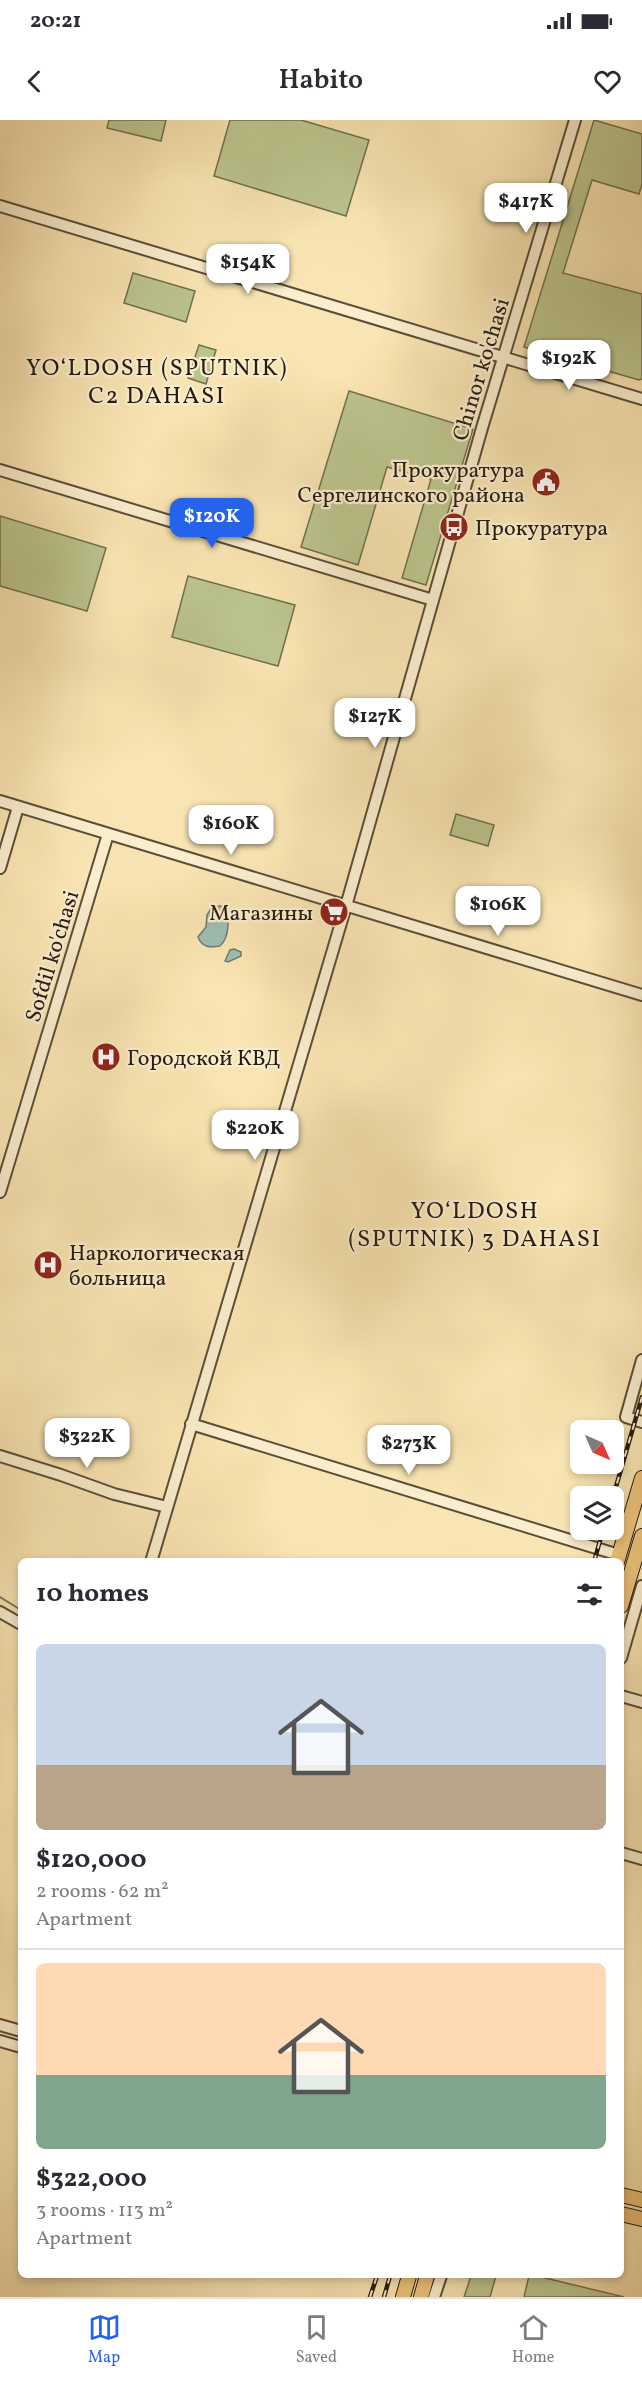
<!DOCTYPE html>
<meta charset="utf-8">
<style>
body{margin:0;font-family:Vollkorn,serif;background:#f2f2f3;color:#2b2b33;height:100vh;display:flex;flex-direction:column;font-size:22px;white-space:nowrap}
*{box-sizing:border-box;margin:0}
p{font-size:20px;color:#7c7c81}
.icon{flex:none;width:33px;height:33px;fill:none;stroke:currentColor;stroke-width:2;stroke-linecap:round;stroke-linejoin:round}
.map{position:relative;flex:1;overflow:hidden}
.details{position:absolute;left:18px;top:1438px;width:606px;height:720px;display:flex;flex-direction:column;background:#fff;border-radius:9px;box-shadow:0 3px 9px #0003}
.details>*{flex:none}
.needle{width:39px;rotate:135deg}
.controls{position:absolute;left:570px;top:1300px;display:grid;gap:12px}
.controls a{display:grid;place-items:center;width:54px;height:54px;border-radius:9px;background:#fff;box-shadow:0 3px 9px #0003;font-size:30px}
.price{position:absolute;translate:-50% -51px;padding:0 14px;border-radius:12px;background:#fff;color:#222;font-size:20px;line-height:39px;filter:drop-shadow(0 2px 3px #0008)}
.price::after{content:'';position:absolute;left:50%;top:36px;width:18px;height:14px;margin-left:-9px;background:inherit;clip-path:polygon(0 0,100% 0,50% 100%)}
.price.on{background:#2563eb;color:#fff}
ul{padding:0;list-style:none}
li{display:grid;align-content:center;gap:12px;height:318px;padding:0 18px}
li+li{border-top:2px solid #e1e1e2}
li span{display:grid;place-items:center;height:186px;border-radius:9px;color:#555}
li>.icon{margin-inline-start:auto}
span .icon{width:108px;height:108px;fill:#fffc;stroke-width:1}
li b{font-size:26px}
h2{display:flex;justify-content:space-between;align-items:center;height:72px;padding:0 18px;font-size:26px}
.status{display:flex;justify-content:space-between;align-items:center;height:42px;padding:0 30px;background:#fff;direction:ltr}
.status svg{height:16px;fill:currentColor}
header{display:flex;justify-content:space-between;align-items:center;height:78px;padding:0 18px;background:#fff;font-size:27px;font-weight:600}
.tabs{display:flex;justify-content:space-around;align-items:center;height:84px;border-top:2px solid #e1e1e2;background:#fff;font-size:16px;color:#7c7c81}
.tabs a{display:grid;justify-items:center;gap:3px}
.tabs .on{color:#2563eb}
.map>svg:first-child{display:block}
.green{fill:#bcc58e;stroke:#71704e;stroke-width:1.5}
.water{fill:#9fbeb3;stroke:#6f7d71;stroke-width:1.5}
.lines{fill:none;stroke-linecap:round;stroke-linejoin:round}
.stream{stroke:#6f7d71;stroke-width:2}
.minor-casing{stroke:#5b4e38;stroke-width:14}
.major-casing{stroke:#261b0f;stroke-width:16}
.minor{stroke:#fbeece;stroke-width:10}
.major{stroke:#ecc27a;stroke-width:14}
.rail-casing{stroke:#261b0f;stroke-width:4.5}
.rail{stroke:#fbeece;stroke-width:2;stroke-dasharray:7;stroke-linecap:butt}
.labels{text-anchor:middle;stroke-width:4.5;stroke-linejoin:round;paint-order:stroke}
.street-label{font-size:22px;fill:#261b0f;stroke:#fbeece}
.poi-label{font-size:22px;fill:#261b0f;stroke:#fbeece;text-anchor:start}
.neighbourhood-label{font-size:24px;letter-spacing:1.5px;fill:#261b0f;stroke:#fbeece}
</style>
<div class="status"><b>20:21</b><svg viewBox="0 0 49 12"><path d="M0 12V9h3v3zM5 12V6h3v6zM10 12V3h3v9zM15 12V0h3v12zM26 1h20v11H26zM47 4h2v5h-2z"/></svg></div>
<header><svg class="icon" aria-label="back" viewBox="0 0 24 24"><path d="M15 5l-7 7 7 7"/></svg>Habito<svg class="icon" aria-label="heart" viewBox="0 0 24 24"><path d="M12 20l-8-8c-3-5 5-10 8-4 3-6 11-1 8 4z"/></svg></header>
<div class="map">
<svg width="642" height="2177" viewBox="0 0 642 2177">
<rect width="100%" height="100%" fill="#f9e5b3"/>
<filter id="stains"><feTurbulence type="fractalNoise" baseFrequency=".00333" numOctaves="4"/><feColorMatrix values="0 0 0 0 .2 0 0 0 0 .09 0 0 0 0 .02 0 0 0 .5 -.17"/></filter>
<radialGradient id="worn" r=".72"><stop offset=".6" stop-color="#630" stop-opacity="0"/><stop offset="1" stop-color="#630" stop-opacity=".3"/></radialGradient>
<!-- green -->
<path class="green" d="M 109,0 L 166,0 L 161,21 L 107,8 Z
M 230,0 L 301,0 L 369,20 L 346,96 L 214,56 Z
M 594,0 L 642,14 L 642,64 L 639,74 L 592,60 L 563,153 L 642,174 L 642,259 L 639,260 L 524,227 Z
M 133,153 L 195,171 L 186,202 L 124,183 Z
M 199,225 L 216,230 L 206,264 L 188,258 Z
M 349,271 L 473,309 L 426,465 L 402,458 L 431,359 L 387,347 L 358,445 L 301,427 Z
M 0,396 L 106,428 L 87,491 L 0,466 Z
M 188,456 L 295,485 L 278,546 L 172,517 Z
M 456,694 L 494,705 L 488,726 L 450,715 Z
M 471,2156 L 496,2156 L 490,2177 L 464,2177 Z
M 529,2156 L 537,2156 L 624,2177 L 524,2177 Z"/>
<!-- water -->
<path class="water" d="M 221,786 C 232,794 229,818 220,826 C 209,828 202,827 198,817 L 206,807 L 207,795 L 212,787 Z
M 234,829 L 241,832 L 241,836 L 228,842 L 225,841 L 230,830 Z"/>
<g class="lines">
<!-- stream -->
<path class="stream" d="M 0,1477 L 21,1490"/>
<!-- minor casing -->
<g class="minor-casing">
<path id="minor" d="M 0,86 L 642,279
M 0,350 L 433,480
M 0,681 L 642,875
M 0,748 L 18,687
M 0,1072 L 108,714
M 642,1240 L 626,1297 L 642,1302
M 191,1304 L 619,1435
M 0,1336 L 61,1355 L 114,1374 L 167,1387
M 151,1442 L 346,786 L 482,308 L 575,0
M 0,1492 L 21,1504
M 621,1538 L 642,1466
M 621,1576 L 642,1582
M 621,1733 L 642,1739
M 0,1905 L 21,1911
M 0,1921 L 21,1927
M 434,2177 L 441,2156"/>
</g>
<!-- major casing -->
<g class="major-casing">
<path id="major" d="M 617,1442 L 642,1358
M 621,1486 L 642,1416
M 621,2075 L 642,2080
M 621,2094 L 642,2099
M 403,2177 L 409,2156
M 421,2177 L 427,2156"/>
</g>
<!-- minor -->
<use href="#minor" class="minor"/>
<!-- major -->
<use href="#major" class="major"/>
<!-- rail casing -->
<g class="rail-casing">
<path id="rail" d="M 613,1377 L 642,1277
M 614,1394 L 620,1371
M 594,1442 L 603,1410
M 370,2177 L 377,2156
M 384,2177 L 390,2156"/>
</g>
<!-- rail -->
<use href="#rail" class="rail"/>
</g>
<!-- icons -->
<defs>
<g id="civic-disc" transform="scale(1.5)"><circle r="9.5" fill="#8f2418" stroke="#fbeece"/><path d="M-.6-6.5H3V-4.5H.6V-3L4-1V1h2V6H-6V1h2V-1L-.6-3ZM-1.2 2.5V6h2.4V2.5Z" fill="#fff"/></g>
<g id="bus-disc" transform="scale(1.5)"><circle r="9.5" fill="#8f2418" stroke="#fbeece"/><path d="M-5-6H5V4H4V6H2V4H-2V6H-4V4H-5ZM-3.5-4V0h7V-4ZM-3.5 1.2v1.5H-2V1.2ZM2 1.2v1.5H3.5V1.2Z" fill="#fff"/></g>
<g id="supermarket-disc" transform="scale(1.5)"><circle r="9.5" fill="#8f2418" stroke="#fbeece"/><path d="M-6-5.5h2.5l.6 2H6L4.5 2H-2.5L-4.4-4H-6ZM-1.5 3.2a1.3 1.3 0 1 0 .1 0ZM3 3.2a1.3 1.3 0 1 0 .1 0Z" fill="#fff"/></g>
<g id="hospital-disc" transform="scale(1.5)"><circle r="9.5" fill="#8f2418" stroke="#fbeece"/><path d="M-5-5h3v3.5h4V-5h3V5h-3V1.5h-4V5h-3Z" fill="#fff"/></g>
</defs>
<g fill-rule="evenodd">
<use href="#civic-disc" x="546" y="362"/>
<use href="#bus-disc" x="454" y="407"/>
<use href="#supermarket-disc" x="334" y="792"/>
<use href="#hospital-disc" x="106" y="937"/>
<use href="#hospital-disc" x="48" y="1145"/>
</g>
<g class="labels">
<!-- street labels -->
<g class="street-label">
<text transform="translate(480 249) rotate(-73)" y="8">Chinor ko'chasi</text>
<text transform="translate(51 836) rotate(-73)" y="8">Sofdil ko'chasi</text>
</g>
<!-- poi labels -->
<g class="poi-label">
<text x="525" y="357" text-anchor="end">Прокуратура<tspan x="525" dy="25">Сергелинского района</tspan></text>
<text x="475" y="415">Прокуратура</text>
<text x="313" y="800" text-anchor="end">Магазины</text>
<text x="127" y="945">Городской КВД</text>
<text x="69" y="1140">Наркологическая<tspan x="69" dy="25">больница</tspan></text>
</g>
<!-- neighbourhood labels -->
<g class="neighbourhood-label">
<text x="157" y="255">YO‘LDOSH (SPUTNIK)<tspan x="157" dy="28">C2 DAHASI</tspan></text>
<text x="475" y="1098">YO‘LDOSH<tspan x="475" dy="28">(SPUTNIK) 3 DAHASI</tspan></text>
</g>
</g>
<rect width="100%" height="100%" filter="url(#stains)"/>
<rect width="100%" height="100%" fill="url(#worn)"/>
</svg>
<div class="controls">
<a><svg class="needle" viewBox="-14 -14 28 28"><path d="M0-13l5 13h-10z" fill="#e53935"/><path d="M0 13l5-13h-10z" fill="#7c7c81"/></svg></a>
<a><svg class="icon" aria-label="layers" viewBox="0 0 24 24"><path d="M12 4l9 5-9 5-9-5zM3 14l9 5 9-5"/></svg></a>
</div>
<b class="price" style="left:526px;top:114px">$417K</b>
<b class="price" style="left:248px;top:175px">$154K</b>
<b class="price" style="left:569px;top:271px">$192K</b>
<b class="price on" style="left:212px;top:429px">$120K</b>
<b class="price" style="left:375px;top:629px">$127K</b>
<b class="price" style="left:231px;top:736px">$160K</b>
<b class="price" style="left:498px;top:817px">$106K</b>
<b class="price" style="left:255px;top:1041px">$220K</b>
<b class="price" style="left:87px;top:1349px">$322K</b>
<b class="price" style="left:409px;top:1356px">$273K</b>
<section class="details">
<h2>10 homes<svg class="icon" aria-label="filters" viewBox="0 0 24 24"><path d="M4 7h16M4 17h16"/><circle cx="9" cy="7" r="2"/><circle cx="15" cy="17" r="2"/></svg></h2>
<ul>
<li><span style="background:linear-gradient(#c9d6e8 65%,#b9a48a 0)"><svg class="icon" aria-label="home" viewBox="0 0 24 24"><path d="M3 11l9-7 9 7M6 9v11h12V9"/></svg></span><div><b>$120,000</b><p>2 rooms · 62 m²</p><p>Apartment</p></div></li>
<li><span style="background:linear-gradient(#ffd9b3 60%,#7fa58c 0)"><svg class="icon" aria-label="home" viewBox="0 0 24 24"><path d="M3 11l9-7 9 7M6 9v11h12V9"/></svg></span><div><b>$322,000</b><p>3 rooms · 113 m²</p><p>Apartment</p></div></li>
</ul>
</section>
</div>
<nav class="tabs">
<a class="on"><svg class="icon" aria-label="map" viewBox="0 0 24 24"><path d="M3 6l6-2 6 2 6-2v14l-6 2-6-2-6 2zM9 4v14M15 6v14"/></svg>Map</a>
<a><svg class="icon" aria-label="saved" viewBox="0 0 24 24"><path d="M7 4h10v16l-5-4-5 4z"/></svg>Saved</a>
<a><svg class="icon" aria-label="home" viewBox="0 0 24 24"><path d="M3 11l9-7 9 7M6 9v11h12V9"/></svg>Home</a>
</nav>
